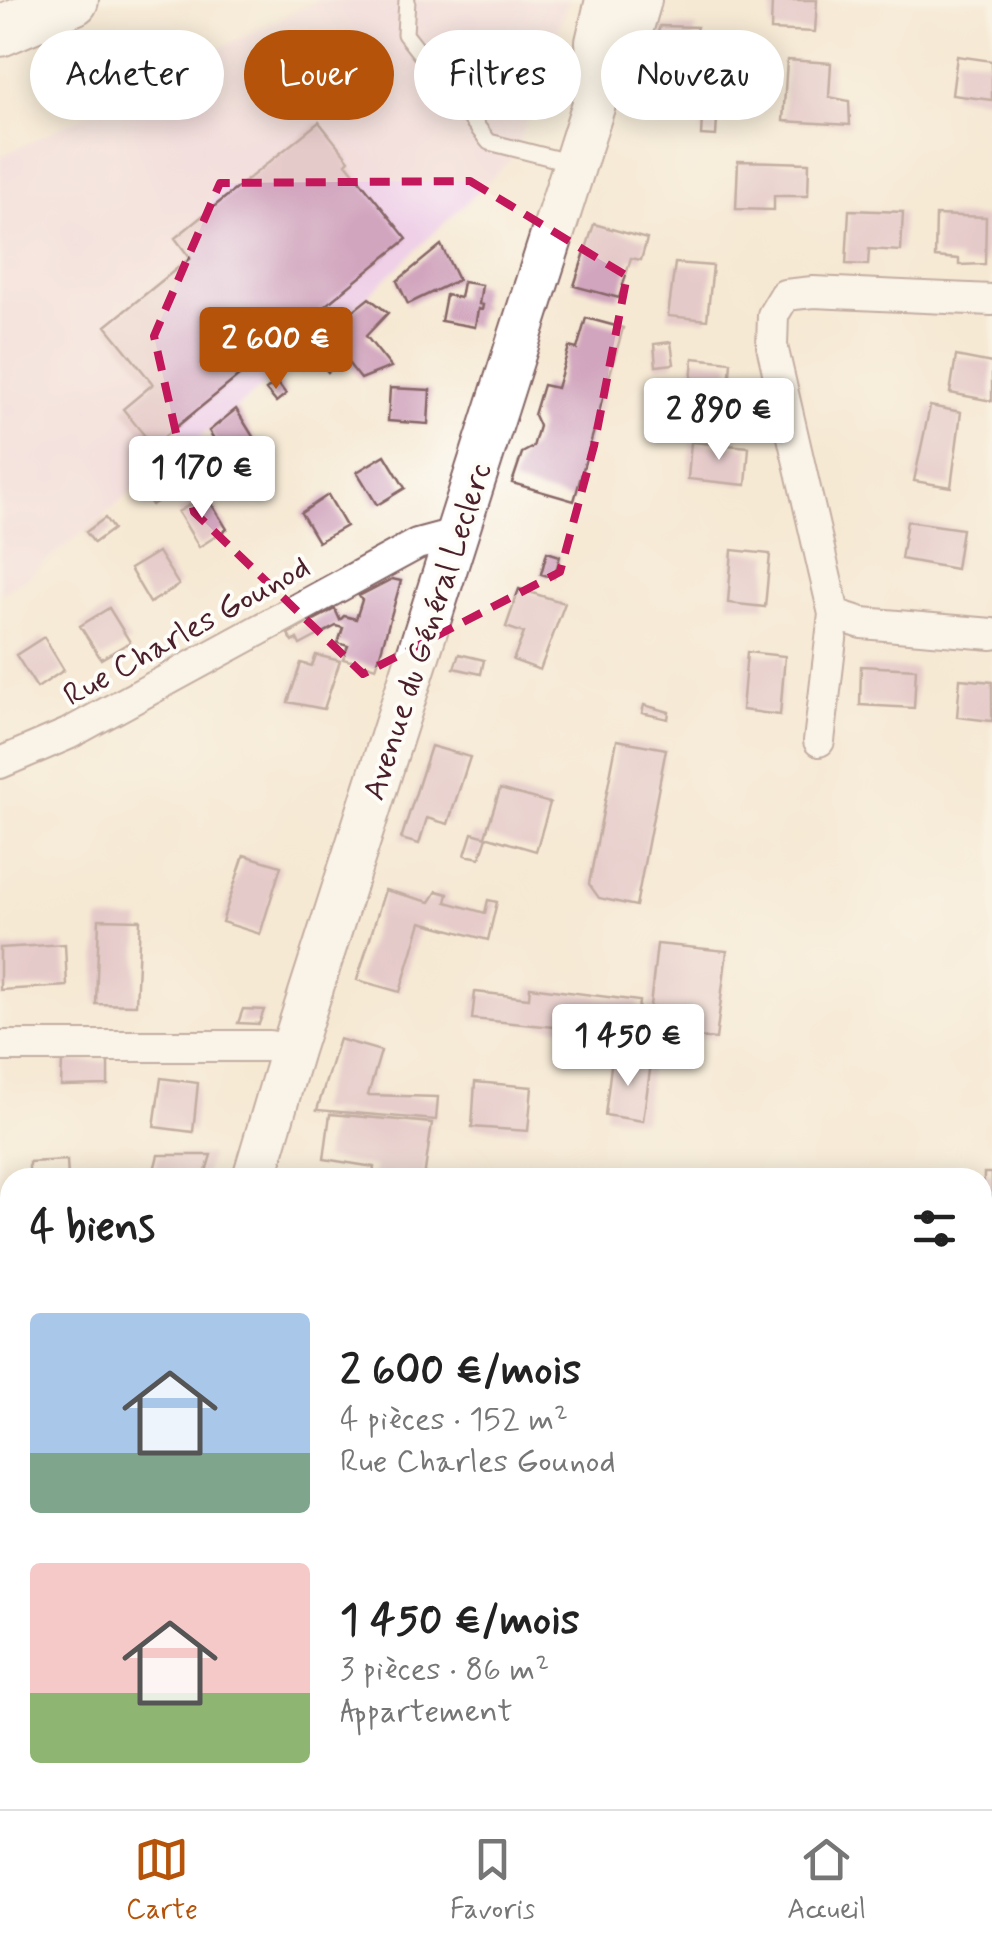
<!DOCTYPE html>
<html lang="fr">
<meta charset="utf-8">
<style>
body{margin:0;font-family:Mynerve,sans-serif;background:#f6f6f6;color:#222;height:100vh;display:flex;flex-direction:column;font-size:38px;white-space:nowrap}
*{box-sizing:border-box;margin:0}
p{font-size:32px;color:#767676}
.icon{flex:none;width:55px;height:55px;fill:none;stroke:currentColor;stroke-width:2;stroke-linecap:round;stroke-linejoin:round}
.map{position:relative;flex:1;overflow:hidden}
.details{position:absolute;left:0px;top:1168px;width:992px;height:642px;display:flex;flex-direction:column;background:#fff;border-radius:30px 30px 0 0;box-shadow:0 5px 25px #0003}
.details>*{flex:none}
.hud{position:absolute;left:30px;top:30px;width:932px;height:90px;display:flex;gap:20px}
.price{position:absolute;translate:-50% -85px;padding:0 22px;border-radius:10px;background:#fff;color:#222;font-size:32px;line-height:65px;filter:drop-shadow(0 2px 5px #0008)}
.price::after{content:'';position:absolute;left:50%;top:60px;width:30px;height:22px;margin-left:-15px;background:inherit;clip-path:polygon(0 0,100% 0,50% 100%)}
.price.on{background:#b45309;color:#fff}
ul{padding:0;list-style:none}
li{display:flex;align-items:center;gap:30px;height:250px;padding:0 30px}
li span{display:grid;place-items:center;flex:none;width:280px;height:200px;border-radius:10px;color:#555}
li>.icon{margin-inline-start:auto}
span .icon{width:120px;height:120px;fill:#fffc;stroke-width:1}
li b{font-size:42px}
h2{display:flex;justify-content:space-between;align-items:center;height:120px;padding:0 30px;font-size:42px}
.tag{padding:0 35px;border-radius:45px;background:#fff;box-shadow:0 5px 25px #0003;font-size:35px;line-height:90px}
.tag.on{background:#b45309;color:#fff}
.tab-bar{display:flex;justify-content:space-around;align-items:center;height:140px;border-top:2px solid #e0e0e0;background:#fff;font-size:28px;color:#767676}
.tab-bar a{display:grid;justify-items:center;gap:5px}
.tab-bar .on{color:#b45309}
.map>svg:first-child{display:block}
.built{fill:#efd0e7}
.building{fill:#d1a5be}
.lines{fill:none;stroke-linecap:round;stroke-linejoin:round}
.service-casing{stroke:#866666;stroke-width:19}
.minor-casing{stroke:#866666;stroke-width:34}
.tertiary-casing{stroke:#866666;stroke-width:41}
.secondary-casing{stroke:#866666;stroke-width:46}
.trunk-casing{stroke:#866666;stroke-width:54}
.service{stroke:#fff;stroke-width:15}
.minor{stroke:#fff;stroke-width:30}
.tertiary{stroke:#fff;stroke-width:38}
.secondary{stroke:#fff;stroke-width:42}
.trunk{stroke:#fff;stroke-width:50}
.marked{fill:none;stroke:#c2185b;stroke-width:8;stroke-dasharray:20 12;stroke-linejoin:round}
.labels{text-anchor:middle;stroke-width:8;stroke-linejoin:round;paint-order:stroke}
.street-label{font-size:32px;fill:#4a1f2b;stroke:#fdfcf7}
</style>
<div class="map">
<svg width="992" height="1809" viewBox="0 0 992 1809">
<rect width="100%" height="100%" fill="#fdfcf7"/>
<filter id="ink" filterUnits="userSpaceOnUse"><feTurbulence type="fractalNoise" baseFrequency=".01" numOctaves="2"/><feDisplacementMap in="SourceGraphic" scale="20" xChannelSelector="R" yChannelSelector="G"/><feConvolveMatrix kernelMatrix="1 2 1 2 8 2 1 2 1" color-interpolation-filters="sRGB"/></filter>
<filter id="wash" filterUnits="userSpaceOnUse"><feTurbulence type="fractalNoise" baseFrequency=".0048" numOctaves="4" result="noise"/><feDisplacementMap in="SourceGraphic" scale="40" xChannelSelector="R" yChannelSelector="G"/><feGaussianBlur stdDeviation="2.25" result="paint"/><feColorMatrix in="noise" values="0 0 0 0 0 0 0 0 0 0 0 0 0 0 0 0 0 1.4 0 .05"/><feComposite in="paint" operator="in"/></filter>
<g filter="url(#wash)">
<rect width="100%" height="100%" fill="#f6e9d4"/>
<!-- built -->
<path class="built" d="M 318,0 L 568,0 L 514,157 L 328,333 L 26,578 L 0,594 L 0,157 Z"/>
<g id="blocks">
<!-- building -->
<path class="building" d="M 772,0 L 817,0 L 815,32 L 771,30 Z
M 660,26 L 697,27 L 693,40 L 705,43 L 700,60 L 688,57 L 684,69 L 673,68 L 673,84 L 646,83 L 651,66 L 647,65 Z
M 957,56 L 992,61 L 992,100 L 952,95 Z
M 787,60 L 831,63 L 829,97 L 849,101 L 850,125 L 783,121 Z
M 702,117 L 717,118 L 716,136 L 701,135 Z
M 319,122 L 349,160 L 346,163 L 407,239 L 153,446 L 123,409 L 153,384 L 106,326 L 190,258 L 175,238 Z
M 738,161 L 809,163 L 808,196 L 774,196 L 774,210 L 736,209 Z
M 849,210 L 903,212 L 901,251 L 869,249 L 868,265 L 846,264 Z
M 936,215 L 986,217 L 985,264 L 959,265 L 959,259 L 935,257 Z
M 594,224 L 647,239 L 641,260 L 631,258 L 619,298 L 574,286 Z
M 441,245 L 458,280 L 408,304 L 397,281 Z
M 675,263 L 713,266 L 707,320 L 668,316 Z
M 463,282 L 482,285 L 479,304 L 483,305 L 482,310 L 478,309 L 475,327 L 441,321 L 446,295 L 460,298 Z
M 369,298 L 388,313 L 366,336 L 391,367 L 361,379 L 345,359 L 328,372 L 308,347 Z
M 586,318 L 623,328 L 574,501 L 512,483 L 522,453 L 533,447 L 539,426 L 534,415 L 543,385 L 557,388 L 569,347 L 577,349 Z
M 671,342 L 674,364 L 656,366 L 654,344 Z
M 956,356 L 992,363 L 992,401 L 950,393 Z
M 693,358 L 731,362 L 727,412 L 689,408 Z
M 277,382 L 286,394 L 276,402 L 266,390 Z
M 390,388 L 430,390 L 428,424 L 388,421 Z
M 930,406 L 961,412 L 951,487 L 914,481 Z
M 236,409 L 276,474 L 247,492 L 209,431 Z
M 691,442 L 749,447 L 746,485 L 688,479 Z
M 385,455 L 405,488 L 377,505 L 357,472 Z
M 151,477 L 164,497 L 152,505 L 140,486 Z
M 206,495 L 227,529 L 199,547 L 178,512 Z
M 328,495 L 346,526 L 318,542 L 301,513 Z
M 105,518 L 113,529 L 94,543 L 86,532 Z
M 907,521 L 962,529 L 956,569 L 901,559 Z
M 732,550 L 770,554 L 765,607 L 728,603 Z
M 158,552 L 179,585 L 150,603 L 130,569 Z
M 547,552 L 560,556 L 554,578 L 541,574 Z
M 392,579 L 401,581 L 376,668 L 343,659 L 348,646 L 338,643 L 343,628 L 336,626 L 300,645 L 297,639 L 293,642 L 288,634 L 335,609 L 340,620 L 344,616 L 356,619 L 362,600 L 359,596 Z
M 519,589 L 565,603 L 540,670 L 513,660 L 524,633 L 506,627 Z
M 109,608 L 130,642 L 101,659 L 80,626 Z
M 44,637 L 64,670 L 37,688 L 16,655 Z
M 747,652 L 785,656 L 780,715 L 742,710 Z
M 459,654 L 484,660 L 481,674 L 454,668 Z
M 316,655 L 340,661 L 324,709 L 288,702 L 301,663 L 312,666 Z
M 861,666 L 916,669 L 914,708 L 860,705 Z
M 960,679 L 992,682 L 992,721 L 957,717 Z
M 644,705 L 669,712 L 668,719 L 642,713 Z
M 617,740 L 666,749 L 636,906 L 599,898 L 589,884 Z
M 431,746 L 470,757 L 448,824 L 427,818 L 419,844 L 401,839 Z
M 500,789 L 550,803 L 536,851 L 485,836 Z
M 472,833 L 487,837 L 480,858 L 465,855 Z
M 244,855 L 281,866 L 260,934 L 222,922 Z
M 385,890 L 430,902 L 437,891 L 448,894 L 446,902 L 485,913 L 488,900 L 497,902 L 488,940 L 421,922 L 400,992 L 357,980 Z
M 99,919 L 140,920 L 136,1005 L 96,1004 Z
M 65,944 L 67,986 L 0,990 L 0,948 Z
M 657,944 L 727,951 L 716,1039 L 647,1032 Z
M 530,987 L 639,1001 L 636,1035 L 472,1019 L 475,992 L 529,998 Z
M 243,1009 L 264,1010 L 259,1024 L 238,1023 Z
M 339,1039 L 381,1051 L 368,1095 L 438,1097 L 436,1120 L 317,1110 Z
M 612,1058 L 651,1063 L 643,1121 L 605,1115 Z
M 108,1061 L 108,1085 L 61,1086 L 62,1062 Z
M 161,1078 L 198,1083 L 193,1132 L 154,1127 Z
M 475,1082 L 532,1087 L 528,1131 L 472,1127 Z
M 330,1114 L 432,1123 L 424,1178 L 373,1178 L 374,1167 L 324,1159 Z
M 158,1155 L 211,1155 L 204,1178 L 152,1178 Z
M 67,1160 L 68,1178 L 29,1178 L 29,1162 Z
M 984,1173 L 992,1173 L 992,1264 L 982,1263 Z
M 0,1454 L 10,1454 L 9,1476 L 0,1476 Z
M 0,1715 L 10,1719 L 10,1731 L 1,1760 Z
M 567,1800 L 613,1802 L 613,1809 L 566,1809 Z"/>
</g>
</g>
<g filter="url(#ink)">
<use href="#blocks" fill-opacity="0" stroke="#866666" stroke-width="2.5"/>
<g class="lines">
<!-- service casing -->
<g class="service-casing">
<path id="service" d="M 407,0 L 405,34 L 489,142 L 572,163"/>
</g>
<!-- minor casing -->
<g class="minor-casing">
<path id="minor" d="M 992,300 L 813,292 L 785,295 L 773,315 L 772,346 L 834,614 L 862,623 L 992,634
M 819,741 L 834,614
M 0,763 L 68,734 L 417,544 L 458,533
M 0,1046 L 269,1046 L 292,1050
M 0,1624 L 10,1625"/>
</g>
<!-- tertiary casing -->
<g class="tertiary-casing">
<path id="tertiary" d="M 982,1326 L 992,1326
M 689,1809 L 690,1800"/>
</g>
<!-- secondary casing -->
<g class="secondary-casing">
<path id="secondary" d="M 600,85 L 597,42 L 607,0
M 254,1178 L 292,1050 L 600,85 L 626,48 L 640,0
M 54,1809 L 57,1800"/>
</g>
<!-- trunk casing -->
<g class="trunk-casing">
<path id="trunk" d="M 0,31 L 73,0"/>
</g>
<!-- service -->
<use href="#service" class="service"/>
<!-- minor -->
<use href="#minor" class="minor"/>
<!-- tertiary -->
<use href="#tertiary" class="tertiary"/>
<!-- secondary -->
<use href="#secondary" class="secondary"/>
<!-- trunk -->
<use href="#trunk" class="trunk"/>
</g>
</g>
<!-- marked area -->
<path d="M0 0H992V1809H0ZM 470,181 L 627,276 L 594,446 L 560,572 L 363,674 L 194,512 L 154,336 L 220,183 Z" fill="#f6e9d4" fill-opacity=".55" fill-rule="evenodd"/>
<path class="marked" d="M 470,181 L 627,276 L 594,446 L 560,572 L 363,674 L 194,512 L 154,336 L 220,183 Z"/>
<g class="labels">
<!-- street labels -->
<g class="street-label">
<text transform="translate(186 630) rotate(-29)" y="11">Rue Charles Gounod</text>
<text transform="translate(426 631) rotate(-72)" y="11">Avenue du Général Leclerc</text>
</g>
</g>
</svg>
<b class="price on" style="left:276px;top:392px">2 600 €</b>
<b class="price" style="left:719px;top:463px">2 890 €</b>
<b class="price" style="left:202px;top:521px">1 170 €</b>
<b class="price" style="left:628px;top:1089px">1 450 €</b>
<div class="hud">
<a class="tag">Acheter</a>
<a class="tag on">Louer</a>
<a class="tag">Filtres</a>
<a class="tag">Nouveau</a>
</div>
<section class="details">
<h2>4 biens<svg class="icon" aria-label="filters" viewBox="0 0 24 24"><path d="M4 7h16M4 17h16"/><circle cx="9" cy="7" r="2"/><circle cx="15" cy="17" r="2"/></svg></h2>
<ul>
<li><span style="background:linear-gradient(#a9c7e8 70%,#7fa58c 0)"><svg class="icon" aria-label="home" viewBox="0 0 24 24"><path d="M3 11l9-7 9 7M6 9v11h12V9"/></svg></span><div><b>2 600 €/mois</b><p>4 pièces · 152 m²</p><p>Rue Charles Gounod</p></div></li>
<li><span style="background:linear-gradient(#f6c9c9 65%,#8fb573 0)"><svg class="icon" aria-label="home" viewBox="0 0 24 24"><path d="M3 11l9-7 9 7M6 9v11h12V9"/></svg></span><div><b>1 450 €/mois</b><p>3 pièces · 86 m²</p><p>Appartement</p></div></li>
</ul>
</section>
</div>
<nav class="tab-bar">
<a class="on"><svg class="icon" aria-label="map" viewBox="0 0 24 24"><path d="M3 6l6-2 6 2 6-2v14l-6 2-6-2-6 2zM9 4v14M15 6v14"/></svg>Carte</a>
<a><svg class="icon" aria-label="saved" viewBox="0 0 24 24"><path d="M7 4h10v16l-5-4-5 4z"/></svg>Favoris</a>
<a><svg class="icon" aria-label="home" viewBox="0 0 24 24"><path d="M3 11l9-7 9 7M6 9v11h12V9"/></svg>Accueil</a>
</nav>
